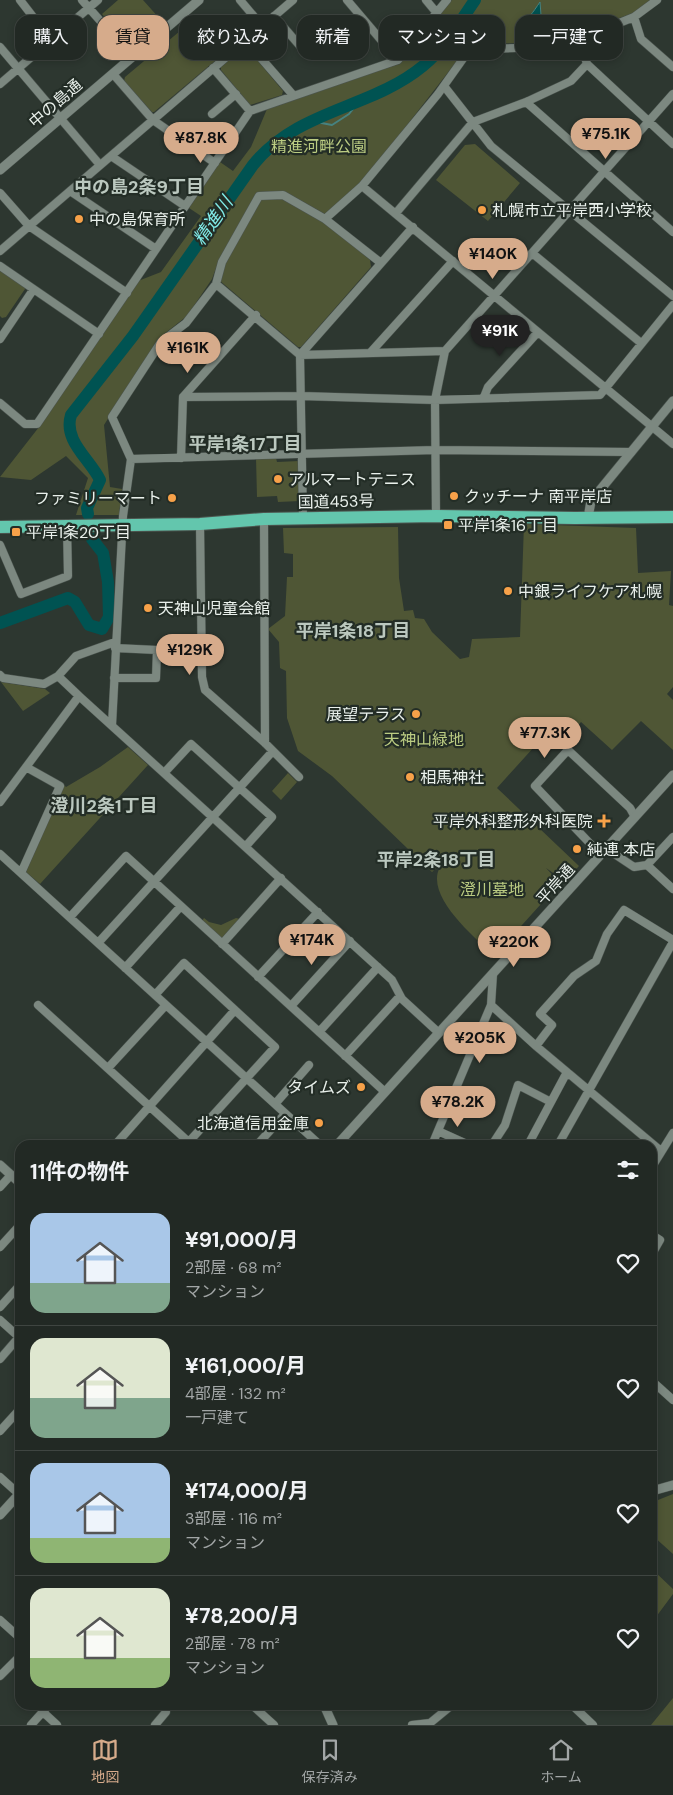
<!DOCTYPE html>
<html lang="ja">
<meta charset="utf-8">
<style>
body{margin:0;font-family:"DM Sans","Noto Sans JP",sans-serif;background:#2a312c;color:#f1f3f6;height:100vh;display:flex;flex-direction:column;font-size:19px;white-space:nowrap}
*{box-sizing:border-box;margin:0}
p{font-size:16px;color:#a2a6a6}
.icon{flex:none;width:28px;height:28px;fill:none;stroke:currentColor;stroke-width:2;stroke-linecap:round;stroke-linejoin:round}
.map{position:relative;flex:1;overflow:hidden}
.panel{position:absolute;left:15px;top:1140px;width:642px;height:570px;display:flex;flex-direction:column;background:#222924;border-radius:15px;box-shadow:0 2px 8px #0003,0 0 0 1px #3f4541}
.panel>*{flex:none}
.banner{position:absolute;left:15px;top:15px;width:644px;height:45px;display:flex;gap:10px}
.price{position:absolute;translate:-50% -42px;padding:0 11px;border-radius:18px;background:#d6ab8b;color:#111;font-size:16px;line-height:32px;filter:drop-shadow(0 1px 2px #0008)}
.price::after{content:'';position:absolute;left:50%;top:30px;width:15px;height:11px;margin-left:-8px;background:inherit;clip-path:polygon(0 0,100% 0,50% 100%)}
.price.active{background:#222;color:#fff}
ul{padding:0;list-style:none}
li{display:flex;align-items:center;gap:15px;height:125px;padding:0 15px}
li+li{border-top:1px solid #3f4541}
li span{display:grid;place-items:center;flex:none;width:140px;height:100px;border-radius:15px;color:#555}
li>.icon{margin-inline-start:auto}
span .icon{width:60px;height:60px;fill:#fffc;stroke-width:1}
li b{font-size:21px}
h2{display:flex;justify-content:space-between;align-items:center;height:60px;padding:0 15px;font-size:21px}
.pill{padding:0 18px;border-radius:15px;background:#222924;box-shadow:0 2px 8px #0003,0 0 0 1px #3f4541;font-size:18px;line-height:45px}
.pill.active{background:#d6ab8b;color:#111}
.menu{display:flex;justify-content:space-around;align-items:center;height:70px;border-top:1px solid #3f4541;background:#222924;font-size:14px;color:#a2a6a6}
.menu a{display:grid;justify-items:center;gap:2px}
.menu .active{color:#d6ab8b}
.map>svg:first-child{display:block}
.green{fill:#4f5635}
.water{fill:#005352;stroke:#468280}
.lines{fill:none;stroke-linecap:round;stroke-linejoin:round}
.stream{stroke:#468280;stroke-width:2}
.river{stroke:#005352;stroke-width:12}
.minor-casing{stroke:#4c554f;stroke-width:9}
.tertiary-casing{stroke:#4c554f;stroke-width:10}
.trunk-casing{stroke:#4c554f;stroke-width:14}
.minor{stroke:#7c8880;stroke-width:8}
.tertiary{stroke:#7c8880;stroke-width:9}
.trunk{stroke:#63c6ad;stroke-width:12}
.poi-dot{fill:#f7a149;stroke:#232d26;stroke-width:2}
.labels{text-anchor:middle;stroke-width:4.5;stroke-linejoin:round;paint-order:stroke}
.street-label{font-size:16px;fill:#e9f0eb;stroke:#232d26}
.park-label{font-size:16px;fill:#bbcc82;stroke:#232d26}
.poi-label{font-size:16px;fill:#e9f0eb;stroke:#232d26;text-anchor:start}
.neighbourhood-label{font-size:18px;font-weight:bold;fill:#bbc8bf;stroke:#232d26}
.water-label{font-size:18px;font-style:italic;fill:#81ebe8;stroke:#232d26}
</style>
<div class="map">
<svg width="673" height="1725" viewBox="0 0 673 1725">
<rect width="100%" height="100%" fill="#2d3730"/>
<!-- green -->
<path class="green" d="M 118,0 L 143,0 L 160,19 L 130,44 L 127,44 L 102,14 Z
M 452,0 L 650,0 L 636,12 L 592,28 L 577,41 L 484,44 L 460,57 L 365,179 L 325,214 L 284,191 L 257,193 L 219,260 L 212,279 L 187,316 L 159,338 L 104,425 L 110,487 L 122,489 L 119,515 L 76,515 L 88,478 L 66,456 L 31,480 L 0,477 L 39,427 L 138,281 L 161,272 L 201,216 L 189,208 L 220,162 L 233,171 L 251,147 L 267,109 L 314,90 L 400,64 Z
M 186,26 L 216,60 L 154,112 L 152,112 L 124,81 L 125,77 Z
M 244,48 L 247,48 L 283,91 L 282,95 L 250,105 L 221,70 L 221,67 Z
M 475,144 L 520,183 L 488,221 L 436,180 L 465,145 Z
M 261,199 L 282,199 L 333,228 L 370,260 L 371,267 L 301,347 L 298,347 L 219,280 L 225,264 Z
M 0,269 L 24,286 L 25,289 L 6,317 L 2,318 L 0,316 Z
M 256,458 L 276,458 L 277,462 L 299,461 L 300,501 L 278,502 L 277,496 L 257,497 Z
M 524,524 L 636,528 L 638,573 L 671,571 L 669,605 L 673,606 L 673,687 L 667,694 L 673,700 L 673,750 L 641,721 L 612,750 L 581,722 L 567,738 L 553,726 L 497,788 L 579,866 L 565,881 L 546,868 L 560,883 L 494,956 C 476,938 424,896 440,867 C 443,863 448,859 451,855 L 432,872 L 332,776 L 298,751 L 287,718 L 286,671 L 280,668 L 279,642 L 268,629 L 285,616 L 287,577 L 293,577 L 293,554 L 284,553 L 283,528 L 398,527 L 399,578 L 404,611 L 413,610 L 415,618 L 424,619 L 432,632 L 460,659 L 469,657 L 472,639 L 520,637 Z
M 1,682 L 45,689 L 50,693 L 23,711 Z
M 128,747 L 148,765 L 40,884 L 26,872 L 64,785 L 66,787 L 100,767 Z
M 288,773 L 297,782 L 281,800 L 272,791 Z
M 204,918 L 209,922 L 221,925 L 236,918 L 240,919 L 221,939 L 202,921 Z
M 673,1494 L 673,1554 L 652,1535 L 653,1502 Z
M 653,1570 L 673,1589 L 673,1594 L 653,1621 Z
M 673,1698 L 673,1725 L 651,1725 Z"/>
<!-- water -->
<path class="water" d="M 540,2 L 541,15 L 546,20 L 544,26 L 518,30 L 516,26 C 528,21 533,12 540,2 Z"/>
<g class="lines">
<!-- stream -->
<path class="stream" d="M 311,121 L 332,125 L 349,114 L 361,99"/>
<!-- river -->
<path class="river" d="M 88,514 L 87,508 L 100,480 C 90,459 63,441 71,415 L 133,336 L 253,165 C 298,109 371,109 423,66 C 445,48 459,23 475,0
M 0,623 L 68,598 L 75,602 L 89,625 L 102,629 L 109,617 L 108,582 L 103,553 L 92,539"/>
<!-- minor casing -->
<g class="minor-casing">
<path id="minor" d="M 20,0 L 51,40
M 82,0 L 132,57
M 240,0 L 262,26
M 347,0 L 398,60
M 426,0 L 436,12
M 274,16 L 300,46
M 634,17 L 641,39 L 673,67
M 246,41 L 293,95
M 581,44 L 587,64 L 673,144
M 0,47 L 100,165
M 213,68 L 250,111
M 113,74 L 153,120 L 215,163
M 0,84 L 98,0
M 444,86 L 491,146 L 673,296
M 526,102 L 673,232
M 212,114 L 236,94
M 111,156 L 185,206
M 362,186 L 673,444
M 70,191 L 156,249
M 0,193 L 29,226 L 127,293
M 396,213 L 473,122 L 526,102 L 571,81 L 587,64
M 0,251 L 293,0
M 532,253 L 641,343
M 381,263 L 325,219 L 362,186 L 438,94 L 465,56 L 486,49 L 578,46 L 602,30 L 634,17 L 657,0
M 0,266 L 99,334
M 216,284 L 222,262 L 259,196 L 283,195 L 325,219
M 0,339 L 33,290
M 370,353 L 453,261
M 183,397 L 301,396 L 435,400 L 600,395 L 673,305
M 484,397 L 488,387 L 538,332
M 0,403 L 25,424 L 37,424 L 250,111 L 398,60 L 447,0
M 181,458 L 183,397 L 256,315
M 131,459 L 435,450 L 631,452
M 436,516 L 435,400 L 445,351 L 673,94
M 303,518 L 300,355 L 413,227
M 264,519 L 265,743
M 200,524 L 202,677 L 205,690 L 265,743 L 299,777
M 0,545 L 21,594 L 68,576 L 67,526
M 0,675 L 3,678 L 44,684 L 58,676 L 76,656 L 115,642
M 58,676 L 79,696
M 114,678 L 156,678 L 157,650 L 115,648
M 112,725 L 123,516 L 131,459 L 112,417 L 161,342 L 186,323 L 216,284 L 300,355 L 445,351
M 165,772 L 191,744 L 272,817 L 246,846
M 0,802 L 79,696 L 392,980 L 402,999 L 439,1033
M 607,849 L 634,867 L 647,865 L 673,889
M 0,854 L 320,1145
M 601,855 L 535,786 L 568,750 L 630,808 L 635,817
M 647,865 L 673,837
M 21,873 L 60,786 L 26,767
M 70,917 L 126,856 L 385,1092
M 98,943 L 272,752
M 222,944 L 281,878
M 125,968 L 181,906
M 258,977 L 318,912
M 155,995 L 184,963 L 275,1047 L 186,1145
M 38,1005 L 192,1145
M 491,1005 L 536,1046 L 661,1151
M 291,1006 L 350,941
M 319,1032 L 378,967
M 536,1046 L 552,1025 L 540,1014 L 574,976 L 596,961 L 607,934 L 624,910 L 673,940
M 345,1056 L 400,996
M 108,1068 L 166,1005
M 275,1104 L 309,1065
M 438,1131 L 469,1145
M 115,1145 L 235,1010
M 257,1145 L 285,1114
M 432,1145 L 491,1005 L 493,974
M 492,1145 L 505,1125 L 518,1085 L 551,1102
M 528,1145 L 567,1072
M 558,1145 L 673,942
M 652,1167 L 673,1133
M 0,1187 L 11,1175
M 652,1235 L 660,1240 L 652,1254
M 0,1247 L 20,1225
M 0,1307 L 20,1285
M 0,1320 L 20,1338
M 0,1359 L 19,1337
M 652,1381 L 673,1400
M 0,1431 L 20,1409
M 0,1477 L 20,1495
M 0,1620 L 20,1638
M 0,1676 L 20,1656
M 252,1705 L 274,1725
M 572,1705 L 593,1725
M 43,1712 L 57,1725
M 31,1725 L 49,1705
M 155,1725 L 166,1712 L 165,1705
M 412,1725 L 430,1723 L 452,1705"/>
</g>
<!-- tertiary casing -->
<g class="tertiary-casing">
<path id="tertiary" d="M 0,170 L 199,0
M 588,518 L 591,501 L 673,401
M 337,1145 L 673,775
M 0,1165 L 20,1183
M 652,1491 L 673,1485
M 0,1515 L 20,1493
M 324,1705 L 333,1725"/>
</g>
<!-- trunk casing -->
<g class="trunk-casing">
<path id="trunk" d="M 0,527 L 200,524 L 264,519 L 436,516 L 575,518 L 673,517"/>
</g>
<!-- minor -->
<use href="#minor" class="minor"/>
<!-- tertiary -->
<use href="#tertiary" class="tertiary"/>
<!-- trunk -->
<use href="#trunk" class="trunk"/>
</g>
<!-- markers -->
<g class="poi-dot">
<circle cx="482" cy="210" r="5"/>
<circle cx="79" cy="219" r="5"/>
<circle cx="278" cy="479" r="5"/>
<circle cx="454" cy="496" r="5"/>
<circle cx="172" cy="498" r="5"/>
<rect x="443" y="520" width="10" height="10" rx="2.5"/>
<rect x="11" y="527" width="10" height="10" rx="2.5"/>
<circle cx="508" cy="591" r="5"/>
<circle cx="148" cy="608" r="5"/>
<circle cx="416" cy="714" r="5"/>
<circle cx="410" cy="777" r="5"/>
<path d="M601.5 813.5h5v5h5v5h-5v5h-5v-5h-5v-5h5z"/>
<circle cx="577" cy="849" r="5"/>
<circle cx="361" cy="1087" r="5"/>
<circle cx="319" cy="1123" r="5"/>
</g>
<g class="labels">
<!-- street labels -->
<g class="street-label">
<text transform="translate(55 103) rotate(-41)" y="6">中の島通</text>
<text transform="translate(336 501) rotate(-1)" y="6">国道453号</text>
<text transform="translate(555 884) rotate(-48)" y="6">平岸通</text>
</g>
<!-- park labels -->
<g class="park-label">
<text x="319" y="152">精進河畔公園</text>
<text x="424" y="745">天神山緑地</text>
<text x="492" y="895">澄川墓地</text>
</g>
<!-- poi labels -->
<g class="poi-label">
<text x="492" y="216">札幌市立平岸西小学校</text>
<text x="89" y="225">中の島保育所</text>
<text x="288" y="485">アルマートテニス</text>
<text x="464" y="502">クッチーナ 南平岸店</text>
<text x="162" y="504" text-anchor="end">ファミリーマート</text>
<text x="458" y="531">平岸1条16丁目</text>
<text x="26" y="538">平岸1条20丁目</text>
<text x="518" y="597">中銀ライフケア札幌</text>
<text x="158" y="614">天神山児童会館</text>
<text x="406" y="720" text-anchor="end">展望テラス</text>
<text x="420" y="783">相馬神社</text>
<text x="593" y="827" text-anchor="end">平岸外科整形外科医院</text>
<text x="587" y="855">純連 本店</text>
<text x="351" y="1093" text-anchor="end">タイムズ</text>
<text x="309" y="1129" text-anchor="end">北海道信用金庫</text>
</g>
<!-- neighbourhood labels -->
<g class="neighbourhood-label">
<text x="139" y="193">中の島2条9丁目</text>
<text x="245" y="450">平岸1条17丁目</text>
<text x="353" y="637">平岸1条18丁目</text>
<text x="104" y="812">澄川2条1丁目</text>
<text x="436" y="866">平岸2条18丁目</text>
</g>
<!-- water labels -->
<g class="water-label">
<text transform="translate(213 221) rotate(-55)" y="6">精進川</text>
</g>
</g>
</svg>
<b class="price" style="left:606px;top:160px">¥75.1K</b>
<b class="price" style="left:201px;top:164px">¥87.8K</b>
<b class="price" style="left:493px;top:280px">¥140K</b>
<b class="price active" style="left:500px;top:357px">¥91K</b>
<b class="price" style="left:188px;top:374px">¥161K</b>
<b class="price" style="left:190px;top:676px">¥129K</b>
<b class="price" style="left:545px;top:759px">¥77.3K</b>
<b class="price" style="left:312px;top:966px">¥174K</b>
<b class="price" style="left:514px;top:968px">¥220K</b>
<b class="price" style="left:480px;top:1064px">¥205K</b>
<b class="price" style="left:458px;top:1128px">¥78.2K</b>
<div class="banner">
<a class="pill">購入</a>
<a class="pill active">賃貸</a>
<a class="pill">絞り込み</a>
<a class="pill">新着</a>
<a class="pill">マンション</a>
<a class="pill">一戸建て</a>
</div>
<section class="panel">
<h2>11件の物件<svg class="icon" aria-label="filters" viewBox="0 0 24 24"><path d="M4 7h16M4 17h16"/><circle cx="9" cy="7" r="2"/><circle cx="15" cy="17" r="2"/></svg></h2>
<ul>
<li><span style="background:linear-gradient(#a9c7e8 70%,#7fa58c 0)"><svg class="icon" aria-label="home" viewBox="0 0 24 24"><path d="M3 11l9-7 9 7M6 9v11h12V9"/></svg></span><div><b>¥91,000/月</b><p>2部屋 · 68 m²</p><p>マンション</p></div><svg class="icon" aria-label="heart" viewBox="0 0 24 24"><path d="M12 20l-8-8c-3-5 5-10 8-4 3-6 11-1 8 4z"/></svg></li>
<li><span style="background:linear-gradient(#dfe7d0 60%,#7fa58c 0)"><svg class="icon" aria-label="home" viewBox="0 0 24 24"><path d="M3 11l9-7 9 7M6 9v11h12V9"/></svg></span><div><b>¥161,000/月</b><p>4部屋 · 132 m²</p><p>一戸建て</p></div><svg class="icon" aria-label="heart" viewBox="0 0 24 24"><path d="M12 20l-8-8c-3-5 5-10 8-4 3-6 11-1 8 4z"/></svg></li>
<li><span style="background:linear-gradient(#a9c7e8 75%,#8fb573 0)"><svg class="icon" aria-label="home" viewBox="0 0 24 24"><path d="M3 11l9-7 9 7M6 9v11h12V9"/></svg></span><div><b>¥174,000/月</b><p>3部屋 · 116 m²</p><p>マンション</p></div><svg class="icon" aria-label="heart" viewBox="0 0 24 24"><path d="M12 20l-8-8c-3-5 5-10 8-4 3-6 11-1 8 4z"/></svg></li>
<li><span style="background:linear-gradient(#dfe7d0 70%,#8fb573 0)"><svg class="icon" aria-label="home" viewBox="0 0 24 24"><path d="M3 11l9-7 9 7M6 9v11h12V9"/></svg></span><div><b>¥78,200/月</b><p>2部屋 · 78 m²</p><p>マンション</p></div><svg class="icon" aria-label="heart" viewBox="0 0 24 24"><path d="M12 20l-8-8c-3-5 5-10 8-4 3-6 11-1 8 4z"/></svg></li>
</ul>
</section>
</div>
<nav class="menu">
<a class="active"><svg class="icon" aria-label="map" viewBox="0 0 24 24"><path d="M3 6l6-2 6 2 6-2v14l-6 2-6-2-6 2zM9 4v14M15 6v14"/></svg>地図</a>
<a><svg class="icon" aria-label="saved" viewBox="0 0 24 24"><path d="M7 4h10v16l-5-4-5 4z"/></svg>保存済み</a>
<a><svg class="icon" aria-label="home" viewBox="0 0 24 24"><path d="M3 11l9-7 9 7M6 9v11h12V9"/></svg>ホーム</a>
</nav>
